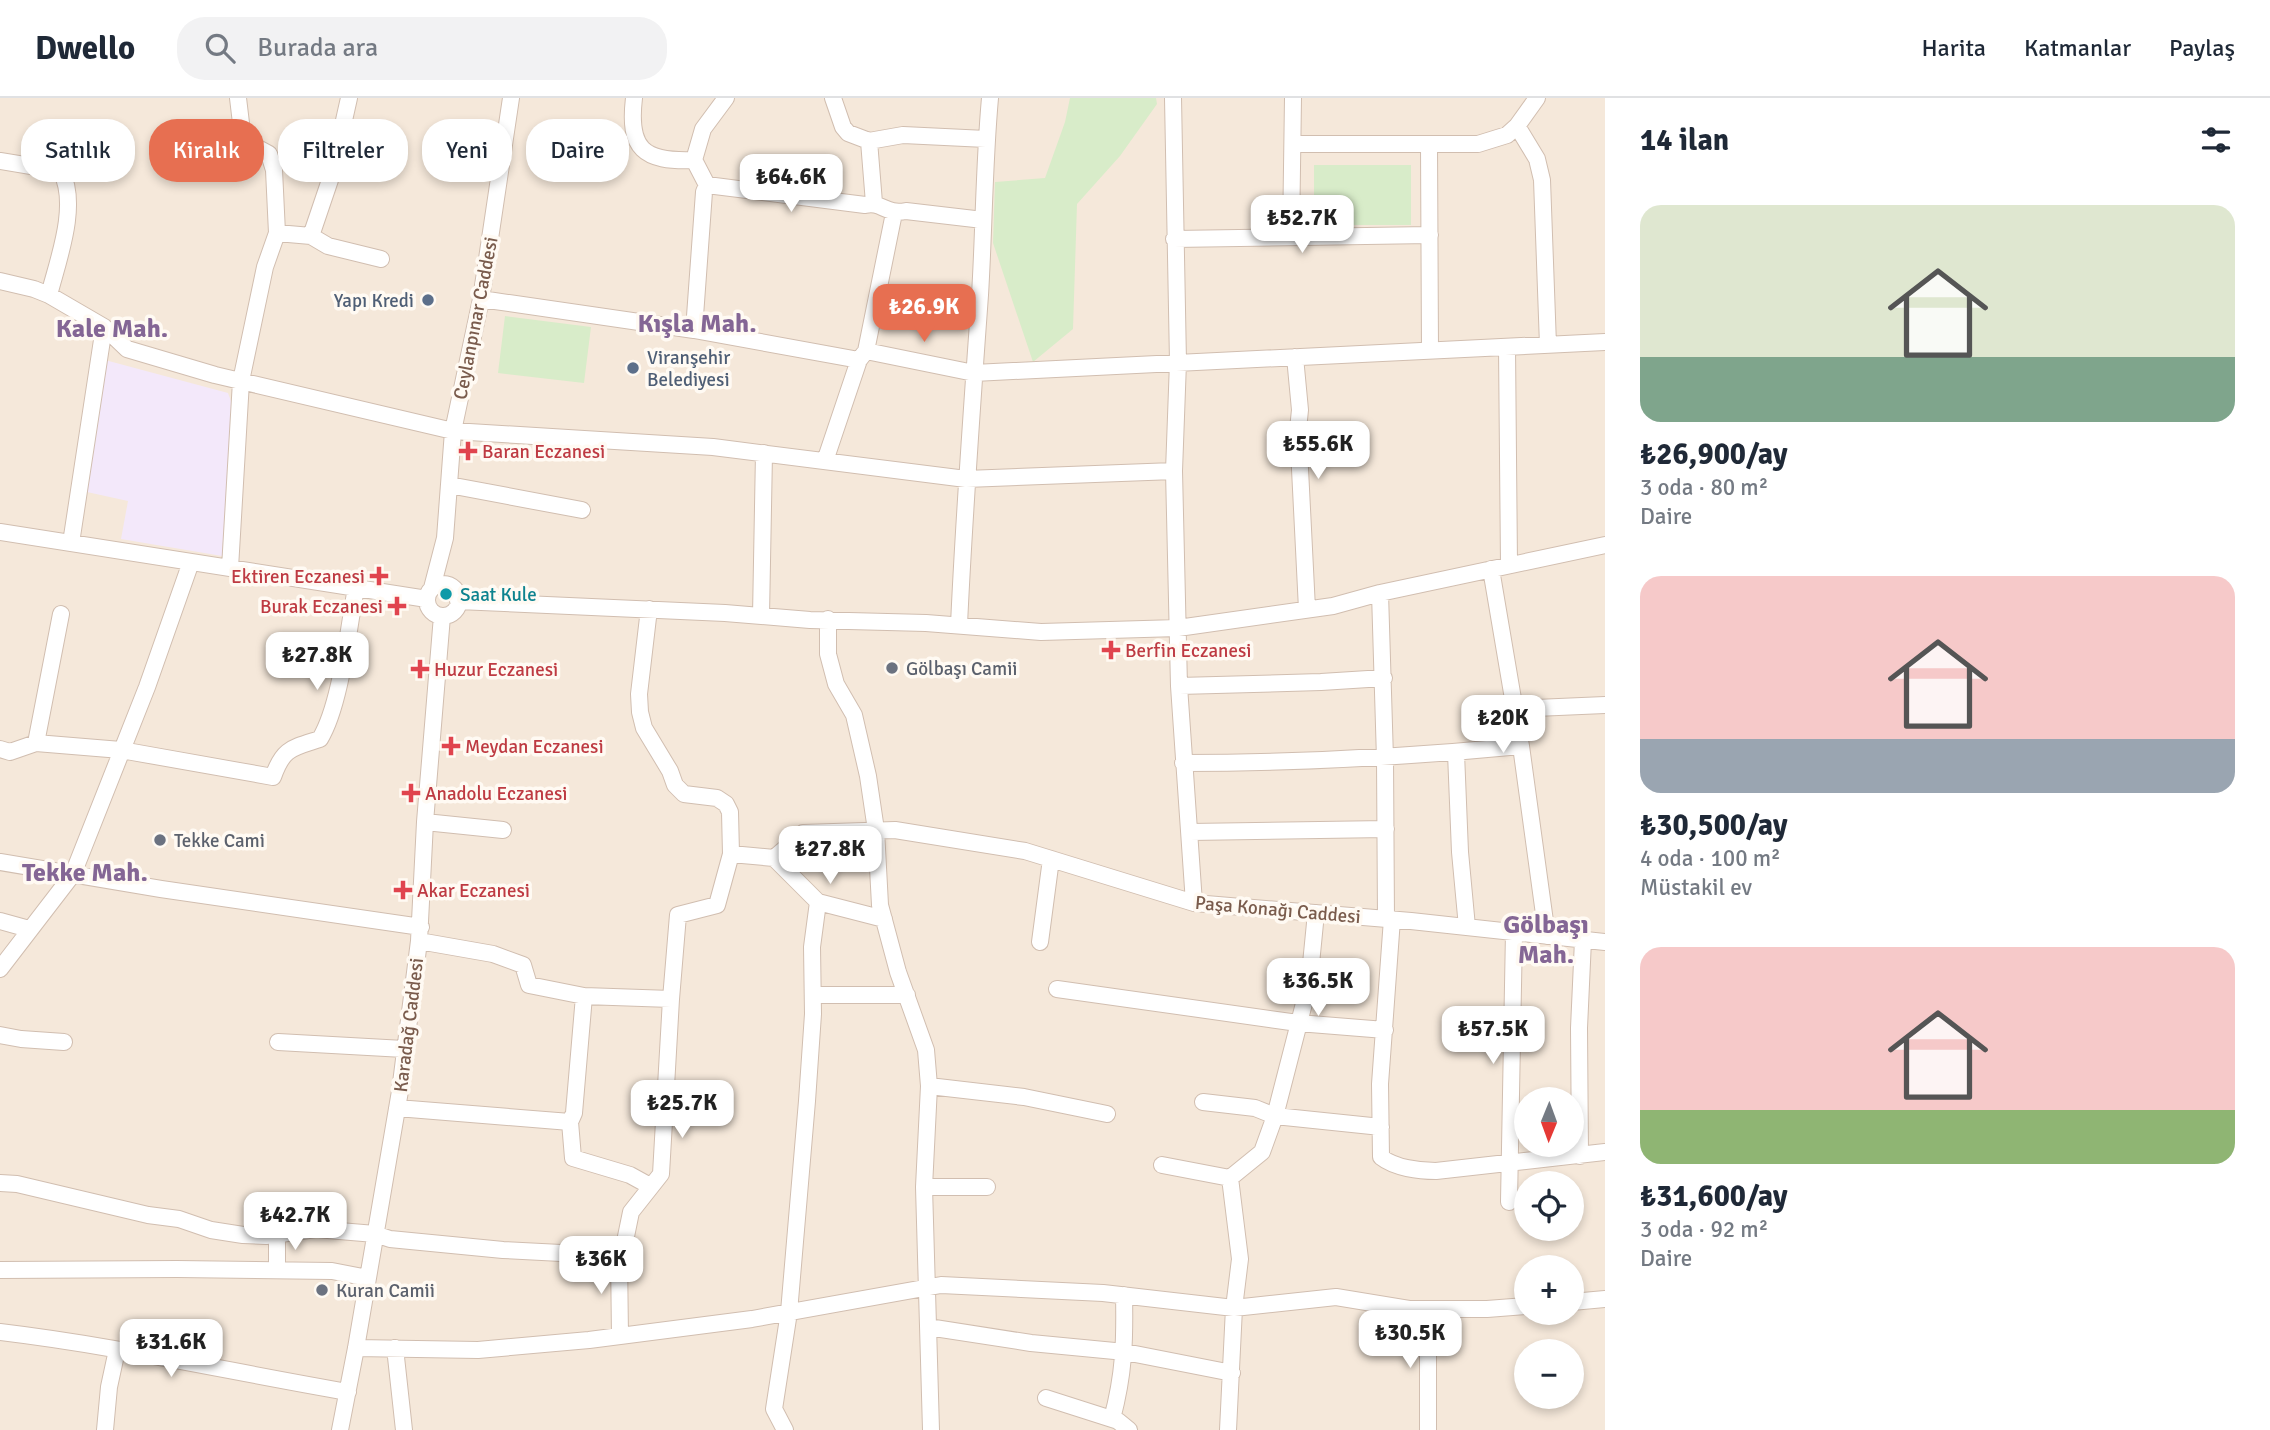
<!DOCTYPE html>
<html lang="tr">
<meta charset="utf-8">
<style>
body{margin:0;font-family:Signika,sans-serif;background:#f2f2f3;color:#1f2937;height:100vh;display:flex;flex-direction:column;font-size:26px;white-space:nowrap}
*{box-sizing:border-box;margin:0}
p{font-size:23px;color:#747a83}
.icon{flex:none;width:38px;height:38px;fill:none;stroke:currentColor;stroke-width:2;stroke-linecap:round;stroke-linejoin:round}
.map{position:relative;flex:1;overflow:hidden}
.side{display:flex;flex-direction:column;background:#fff;width:665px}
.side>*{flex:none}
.guide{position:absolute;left:21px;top:21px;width:665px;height:63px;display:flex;gap:14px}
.needle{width:46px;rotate:181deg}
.controls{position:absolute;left:1514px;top:989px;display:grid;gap:14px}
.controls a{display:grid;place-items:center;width:70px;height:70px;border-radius:50%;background:#fff;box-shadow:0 4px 10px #0003;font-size:35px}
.price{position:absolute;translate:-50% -60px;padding:0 16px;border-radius:14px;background:#fff;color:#222;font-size:23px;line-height:46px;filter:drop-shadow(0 2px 4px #0008)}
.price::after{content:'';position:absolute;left:50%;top:42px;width:21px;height:16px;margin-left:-10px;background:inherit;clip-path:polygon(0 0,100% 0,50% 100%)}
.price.active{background:#e76f51;color:#fff}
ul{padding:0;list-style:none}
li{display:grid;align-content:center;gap:14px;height:371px;padding:0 35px}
li span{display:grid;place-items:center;height:217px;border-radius:21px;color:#555}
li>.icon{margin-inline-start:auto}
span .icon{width:126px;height:126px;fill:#fffc;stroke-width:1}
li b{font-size:30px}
h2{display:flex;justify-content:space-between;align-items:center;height:84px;padding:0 35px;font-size:30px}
.chip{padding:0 24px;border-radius:28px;background:#fff;box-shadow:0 4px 10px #0003;font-size:24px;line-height:63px}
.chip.active{background:#e76f51;color:#fff}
header{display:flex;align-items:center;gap:42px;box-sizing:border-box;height:98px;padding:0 35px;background:#fff;border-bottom:2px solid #e0e1e3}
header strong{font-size:33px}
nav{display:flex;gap:38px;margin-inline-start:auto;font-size:24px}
.search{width:490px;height:63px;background:#f2f2f3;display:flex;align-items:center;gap:18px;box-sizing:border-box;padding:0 24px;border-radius:28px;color:#747a83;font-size:26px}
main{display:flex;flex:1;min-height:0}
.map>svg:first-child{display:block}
.residential{fill:#f5e8da;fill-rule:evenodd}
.education{fill:#f3e8fa}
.green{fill:#d8ecc9}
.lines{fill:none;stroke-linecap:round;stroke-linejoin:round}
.minor-casing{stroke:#d1beb0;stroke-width:18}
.minor{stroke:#fff;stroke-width:16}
.service-dot{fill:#5c6f8a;stroke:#fffaf3;stroke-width:2.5}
.health-dot{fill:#e0444e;stroke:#fffaf3;stroke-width:2.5}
.culture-dot{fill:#0f9aa8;stroke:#fffaf3;stroke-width:2.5}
.worship-dot{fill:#6b7280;stroke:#fffaf3;stroke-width:2.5}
.labels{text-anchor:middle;stroke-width:7;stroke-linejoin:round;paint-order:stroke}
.service-label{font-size:19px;fill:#4e5e75;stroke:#fffaf3;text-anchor:end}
.street-label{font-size:19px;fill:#7a5c4d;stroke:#fffaf3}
.health-label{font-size:19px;fill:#be3a42;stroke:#fffaf3;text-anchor:start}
.culture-label{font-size:19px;fill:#0d838f;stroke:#fffaf3;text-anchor:start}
.worship-label{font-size:19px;fill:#5b616d;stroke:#fffaf3;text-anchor:start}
.district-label{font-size:26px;font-weight:bold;fill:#846695;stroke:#fffaf3}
</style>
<header>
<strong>Dwello</strong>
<div class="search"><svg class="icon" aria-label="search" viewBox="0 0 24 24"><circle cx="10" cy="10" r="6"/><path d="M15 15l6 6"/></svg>Burada ara</div>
<nav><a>Harita</a><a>Katmanlar</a><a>Paylaş</a></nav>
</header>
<main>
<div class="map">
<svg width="1605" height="1332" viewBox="0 0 1605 1332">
<rect width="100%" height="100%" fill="#fdf6ec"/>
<!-- residential -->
<path class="residential" d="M 0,0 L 1605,0 L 1605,1332 L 0,1332 ZM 1526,1001 L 1572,1001 L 1572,1046 L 1526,1046 ZM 1526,1085 L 1572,1085 L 1572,1130 L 1526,1130 ZM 1526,1169 L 1572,1169 L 1572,1214 L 1526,1214 ZM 1526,1253 L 1572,1253 L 1572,1298 L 1526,1298 Z"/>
<!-- education -->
<path class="education" d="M 105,262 L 228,295 L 232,306 L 222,458 L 121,441 L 128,403 L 87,394 Z"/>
<!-- green -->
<path class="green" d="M 1070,0 L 1156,0 L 1157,6 L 1120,58 L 1077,106 L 1073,231 L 1033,264 L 993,145 L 995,84 L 1045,80 L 1065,24 Z
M 1314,67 L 1411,67 L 1411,127 L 1314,127 Z
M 505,218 L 591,229 L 584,285 L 498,275 Z"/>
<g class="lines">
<!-- minor casing -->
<g class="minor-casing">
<path id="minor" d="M 634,0 C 628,51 643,64 694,62
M 833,0 L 843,29 L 848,35 L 869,43 L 903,37 L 986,41
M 1173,0 L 1178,264 L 1174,373 L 1179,588 L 1194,805
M 1517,28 L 1537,61 L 1542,82 L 1548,247
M 869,43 L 874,105
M 1294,46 L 1478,46 L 1507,37 L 1517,28 L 1537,0
M 1429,46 L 1430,252
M 0,63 L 61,73 C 79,107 58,162 49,197
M 707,87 L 865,107 C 882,103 885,117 906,113 L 983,122
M 277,135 L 311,138 L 328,148 L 381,161
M 311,138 L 332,76 L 349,0
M 1291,139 L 1293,0
M 1174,141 L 1430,137
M 0,183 L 34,191 L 49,197 L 104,229 L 127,251 L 215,277 L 453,333 L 713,349 L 966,381 L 1174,373
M 481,201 L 694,232 L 859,262
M 694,232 L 704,94 L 707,87 L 694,62 L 703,31 L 726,0
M 1507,249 L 1509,467
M 866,253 L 974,275 L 1605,244
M 1295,259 L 1300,312 L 1298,331 L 1307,511
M 825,363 L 859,262 L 866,253 L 894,115
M 449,387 L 582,412
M 0,434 L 427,501
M 71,445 L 104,229
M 230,470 L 241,283 L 265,169 L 277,135 L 274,72 L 269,56 L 243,42 L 238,0
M 1491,471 L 1521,648 L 1547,838
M427 502a16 16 0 1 1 32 0a16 16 0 1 1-32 0Z
M 432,490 L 445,440 L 453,333 L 481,201 L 511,0
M 1380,495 L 1385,661 L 1386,821
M 458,503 L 725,515 L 810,522 L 926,525 L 1041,534 L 1178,530 L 1333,508 L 1380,495 L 1605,447
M 649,511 L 639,596 L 640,614 L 644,630 L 670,673 L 675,687 L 684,696 L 717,700 L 726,706 L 730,714 L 731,756
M 761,518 L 764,355
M 828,521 L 828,556 L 836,586 L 854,617 L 868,678 L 876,732 L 880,807 L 898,874 L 926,952 L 929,988 L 924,1089 L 931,1332
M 959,527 C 964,417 972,307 980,197 C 984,131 984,66 990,0
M 1179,588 L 1321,584 L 1384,580
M 1514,611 L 1605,607
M 36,645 L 121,652 L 273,679 C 283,650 292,650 320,641 C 341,606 348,532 356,490
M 0,651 L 10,654 L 36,645 L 61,516
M 1456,655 L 1460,754 L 1467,829
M 1183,665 C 1297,665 1407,659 1521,648
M 425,724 L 503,732
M 1190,734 L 1386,731
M 774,760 L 803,735 L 895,732 L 1025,753 L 1194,805 L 1411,823 L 1605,844
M 0,764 L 161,791 L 421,829
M 1392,821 L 1380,986 L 1381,1059 C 1395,1070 1419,1073 1436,1073 L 1605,1054
M 0,823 L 29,831
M 419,843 L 493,856 L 523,867 L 529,887 L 584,898 L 671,901 L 678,817 L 717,807 L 731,756 L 774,760 L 818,804 L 884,821
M 1040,844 L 1051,761
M 0,871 L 73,776 L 147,589 L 191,464
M 1057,891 L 1298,925 L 1385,932
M 813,897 L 907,897
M 584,898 L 574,1015 L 570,1024 L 573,1060 L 630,1077 L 650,1088
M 0,937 L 21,941 L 64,944
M 278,944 L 404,951
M 929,988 L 1024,999 L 1107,1016
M 1203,1004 L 1255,1010 L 1275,1018 L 1381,1029
M 397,1010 L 570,1024
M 1580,1058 L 1579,930 L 1583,842
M 1162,1067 L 1230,1080 L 1262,1054 L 1275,1018 L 1309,886 L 1316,815
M 0,1085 L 17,1086 L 148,1117 L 179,1121 L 211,1132 L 243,1137 L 266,1138 L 316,1131 L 375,1136 L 390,1141 L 503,1152 L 619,1158
M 924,1089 L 987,1089
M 1509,1104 L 1514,834
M 0,1172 L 177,1171 L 332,1173 L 368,1180
M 277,1172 L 277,1135
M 1572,1204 L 1605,1201
M 928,1229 L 1031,1245 L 1125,1254 L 1232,1275
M 0,1234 C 117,1248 232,1274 348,1294
M 620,1238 L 619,1158 L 623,1153 L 631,1114 L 661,1076 L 671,901
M 356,1250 L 478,1252 L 589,1242 L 752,1221 L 941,1187 L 1103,1195 L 1234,1210 L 1336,1199 L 1409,1211 L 1487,1211 L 1526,1208
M 395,1250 L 404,1332
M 1046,1300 L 1118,1323 L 1129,1332
M 1112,1321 C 1124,1276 1125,1243 1124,1197
M 105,1332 L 109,1289 L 117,1252
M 340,1332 L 356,1250 L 400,993 L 419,843 L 425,724 L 442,518
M 785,1332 L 774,1311 L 789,1214 L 807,1003 L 813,916 L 812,849 L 818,804
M 1228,1332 L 1234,1210 L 1240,1161 L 1230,1080
M 1428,1332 L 1428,1211"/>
</g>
<!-- minor -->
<use href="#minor" class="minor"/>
</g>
<!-- markers -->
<g class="service-dot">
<circle cx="428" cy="202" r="7"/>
<circle cx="633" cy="270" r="7"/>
</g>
<g class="health-dot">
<path d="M464.5 342.5h7v7h7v7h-7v7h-7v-7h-7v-7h7z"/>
<path d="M375.5 467.5h7v7h7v7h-7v7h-7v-7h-7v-7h7z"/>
<path d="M393.5 497.5h7v7h7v7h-7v7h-7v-7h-7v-7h7z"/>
<path d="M1107.5 541.5h7v7h7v7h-7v7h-7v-7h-7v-7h7z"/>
<path d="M416.5 560.5h7v7h7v7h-7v7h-7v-7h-7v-7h7z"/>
<path d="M447.5 637.5h7v7h7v7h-7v7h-7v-7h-7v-7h7z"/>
<path d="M407.5 684.5h7v7h7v7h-7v7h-7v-7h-7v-7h7z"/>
<path d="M399.5 781.5h7v7h7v7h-7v7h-7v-7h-7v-7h7z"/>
</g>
<circle class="culture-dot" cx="446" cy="496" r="7"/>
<g class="worship-dot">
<circle cx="892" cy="570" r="7"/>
<circle cx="160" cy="742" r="7"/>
<circle cx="322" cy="1192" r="7"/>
</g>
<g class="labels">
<!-- service labels -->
<g class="service-label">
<text x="414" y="209">Yapı Kredi</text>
<text x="647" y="266" text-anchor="start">Viranşehir<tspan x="647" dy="22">Belediyesi</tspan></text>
</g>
<!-- street labels -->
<g class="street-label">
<text transform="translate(475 220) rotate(-79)" y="7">Ceylanpınar Caddesi</text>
<text transform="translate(1278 811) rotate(5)" y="7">Paşa Konağı Caddesi</text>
<text transform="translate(408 927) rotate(-83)" y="7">Karadağ Caddesi</text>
</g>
<!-- health labels -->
<g class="health-label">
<text x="482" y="360">Baran Eczanesi</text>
<text x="365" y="485" text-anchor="end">Ektiren Eczanesi</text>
<text x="383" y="515" text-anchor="end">Burak Eczanesi</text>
<text x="1125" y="559">Berfin Eczanesi</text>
<text x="434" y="578">Huzur Eczanesi</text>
<text x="465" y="655">Meydan Eczanesi</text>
<text x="425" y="702">Anadolu Eczanesi</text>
<text x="417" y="799">Akar Eczanesi</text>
</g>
<!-- culture labels -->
<g class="culture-label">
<text x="460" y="503">Saat Kule</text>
</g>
<!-- worship labels -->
<g class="worship-label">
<text x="906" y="577">Gölbaşı Camii</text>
<text x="174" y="749">Tekke Cami</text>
<text x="336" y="1199">Kuran Camii</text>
</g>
<!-- district labels -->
<g class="district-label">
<text x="697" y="234">Kışla Mah.</text>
<text x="112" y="239">Kale Mah.</text>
<text x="85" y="783">Tekke Mah.</text>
<text x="1546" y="835">Gölbaşı<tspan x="1546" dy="30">Mah.</tspan></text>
</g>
</g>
</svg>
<div class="controls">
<a><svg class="needle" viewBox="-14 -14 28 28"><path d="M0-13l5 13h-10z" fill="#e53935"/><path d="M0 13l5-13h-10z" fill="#747a83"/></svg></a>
<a><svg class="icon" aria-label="locate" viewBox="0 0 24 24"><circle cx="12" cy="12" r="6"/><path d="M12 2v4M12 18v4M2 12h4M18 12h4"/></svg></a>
<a>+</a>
<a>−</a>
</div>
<b class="price" style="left:791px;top:116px">₺64.6K</b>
<b class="price" style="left:1302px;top:157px">₺52.7K</b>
<b class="price active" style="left:924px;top:246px">₺26.9K</b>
<b class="price" style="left:1318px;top:383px">₺55.6K</b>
<b class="price" style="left:317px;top:594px">₺27.8K</b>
<b class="price" style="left:1503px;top:657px">₺20K</b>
<b class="price" style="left:830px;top:788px">₺27.8K</b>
<b class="price" style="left:1318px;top:920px">₺36.5K</b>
<b class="price" style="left:1493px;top:968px">₺57.5K</b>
<b class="price" style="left:682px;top:1042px">₺25.7K</b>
<b class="price" style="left:295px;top:1154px">₺42.7K</b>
<b class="price" style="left:601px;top:1198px">₺36K</b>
<b class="price" style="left:1410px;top:1272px">₺30.5K</b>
<b class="price" style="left:171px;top:1281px">₺31.6K</b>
<div class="guide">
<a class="chip">Satılık</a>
<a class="chip active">Kiralık</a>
<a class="chip">Filtreler</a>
<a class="chip">Yeni</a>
<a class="chip">Daire</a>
</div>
</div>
<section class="side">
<h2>14 ilan<svg class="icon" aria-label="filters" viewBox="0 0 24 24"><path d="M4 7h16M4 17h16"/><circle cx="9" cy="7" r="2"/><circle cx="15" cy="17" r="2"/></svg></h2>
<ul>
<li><span style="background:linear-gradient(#dfe7d0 70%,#7fa58c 0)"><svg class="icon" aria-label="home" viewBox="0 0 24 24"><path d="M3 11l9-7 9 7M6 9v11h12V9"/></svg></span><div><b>₺26,900/ay</b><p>3 oda · 80 m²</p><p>Daire</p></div></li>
<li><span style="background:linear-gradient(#f6c9c9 75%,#9aa5b1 0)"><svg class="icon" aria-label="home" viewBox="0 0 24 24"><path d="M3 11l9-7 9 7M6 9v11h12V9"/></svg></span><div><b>₺30,500/ay</b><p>4 oda · 100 m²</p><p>Müstakil ev</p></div></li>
<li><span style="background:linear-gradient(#f6c9c9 75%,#8fb573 0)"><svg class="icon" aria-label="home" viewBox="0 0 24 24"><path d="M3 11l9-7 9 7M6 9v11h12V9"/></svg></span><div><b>₺31,600/ay</b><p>3 oda · 92 m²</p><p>Daire</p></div></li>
</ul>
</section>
</main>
